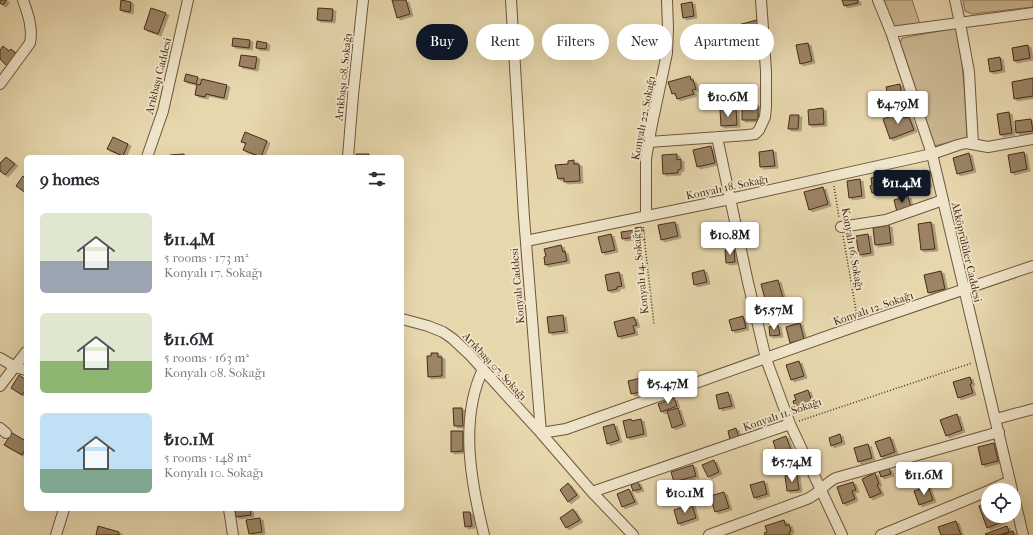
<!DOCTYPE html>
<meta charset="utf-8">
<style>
body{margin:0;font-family:"IM FELL French Canon",serif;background:#f2f2f3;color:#2b2b33;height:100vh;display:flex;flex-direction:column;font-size:15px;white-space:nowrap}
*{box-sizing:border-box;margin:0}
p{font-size:13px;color:#7c7c81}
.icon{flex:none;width:22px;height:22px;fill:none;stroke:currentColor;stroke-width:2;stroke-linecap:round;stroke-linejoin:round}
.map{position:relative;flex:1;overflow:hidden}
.details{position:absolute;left:24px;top:155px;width:380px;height:356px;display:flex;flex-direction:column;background:#fff;border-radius:6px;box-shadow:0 4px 16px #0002}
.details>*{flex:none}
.guide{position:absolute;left:416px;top:24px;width:380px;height:36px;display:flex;gap:8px}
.tools{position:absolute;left:981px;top:483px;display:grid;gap:8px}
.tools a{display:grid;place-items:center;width:40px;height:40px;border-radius:50%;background:#fff;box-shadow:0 4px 16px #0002;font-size:20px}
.price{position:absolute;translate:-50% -34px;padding:0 9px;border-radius:4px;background:#fff;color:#222;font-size:13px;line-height:26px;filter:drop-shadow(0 1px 2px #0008)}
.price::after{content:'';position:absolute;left:50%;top:24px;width:12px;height:9px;margin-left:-6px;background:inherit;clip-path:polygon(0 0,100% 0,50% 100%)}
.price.selected{background:#111827;color:#fff}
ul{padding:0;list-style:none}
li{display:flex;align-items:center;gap:12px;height:100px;padding:0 16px}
li span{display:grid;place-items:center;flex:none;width:112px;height:80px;border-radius:6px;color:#555}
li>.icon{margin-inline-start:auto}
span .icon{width:48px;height:48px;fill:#fffc;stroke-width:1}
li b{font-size:17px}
h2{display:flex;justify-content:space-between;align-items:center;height:48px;padding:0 16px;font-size:17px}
.tag{padding:0 14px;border-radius:18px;background:#fff;box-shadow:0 4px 16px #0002;font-size:14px;line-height:36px}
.tag.selected{background:#111827;color:#fff}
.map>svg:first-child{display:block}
.green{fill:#ccba94;stroke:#8a7256}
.building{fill:#9b8465;stroke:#482a17;filter:url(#shadow)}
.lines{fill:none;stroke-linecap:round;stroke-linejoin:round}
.minor-casing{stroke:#70553c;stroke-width:12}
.path{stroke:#482a17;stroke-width:1.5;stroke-dasharray:1 2;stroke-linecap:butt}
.minor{stroke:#efe5ca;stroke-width:10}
.labels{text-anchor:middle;stroke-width:3.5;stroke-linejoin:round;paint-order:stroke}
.street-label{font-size:11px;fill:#482a17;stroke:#efe5ca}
</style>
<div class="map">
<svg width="1033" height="535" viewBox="0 0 1033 535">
<defs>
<filter id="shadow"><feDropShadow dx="3" dy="2" stdDeviation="0" flood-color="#0004"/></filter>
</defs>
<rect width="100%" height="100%" fill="#e7d7ad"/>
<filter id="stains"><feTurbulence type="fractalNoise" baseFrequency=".005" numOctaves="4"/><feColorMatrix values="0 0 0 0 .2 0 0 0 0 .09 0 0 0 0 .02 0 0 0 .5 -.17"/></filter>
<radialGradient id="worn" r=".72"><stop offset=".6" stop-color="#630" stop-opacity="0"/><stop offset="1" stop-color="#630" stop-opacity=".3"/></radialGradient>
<!-- green -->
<path class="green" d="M 883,0 L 912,0 L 920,24 L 894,28 Z
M 963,0 L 1033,0 L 1033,7 L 972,14 L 965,11 Z
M 956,28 C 964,64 965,101 967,138 L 934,146 L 900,43 L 902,38 Z"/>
<!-- building -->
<path class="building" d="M 0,0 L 7,0 L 3,5 L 0,3 Z
M 121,0 L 131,2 L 130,12 L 120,10 Z
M 392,0 L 406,0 L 410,14 L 397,18 Z
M 842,0 L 858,0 L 858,3 L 844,6 Z
M 692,2 L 694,16 L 683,18 L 681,4 Z
M 151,8 L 166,13 L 158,34 L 144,29 Z
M 318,8 L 333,9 L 332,21 L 317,20 Z
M 757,20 L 761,35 L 742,40 L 738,25 Z
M 712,30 L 714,42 L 702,45 L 699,33 Z
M 233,38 L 250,40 L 249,48 L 232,46 Z
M 257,41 L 267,43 L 266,49 L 256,48 Z
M 808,43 L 812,61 L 800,64 L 796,45 Z
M 1028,45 L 1030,58 L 1014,61 L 1012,48 Z
M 3,46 L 9,51 L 11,49 L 17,54 L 7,66 L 0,59 L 0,50 Z
M 241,55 L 257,57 L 255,69 L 239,66 Z
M 1000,57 L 1002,70 L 990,72 L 988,59 Z
M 186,74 L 198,77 L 196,84 L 184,81 Z
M 690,76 L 691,80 L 693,80 L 696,89 L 692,90 L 694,94 L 677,99 L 675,93 L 672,94 L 668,82 Z
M 1033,78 L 1033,96 L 1014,99 L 1012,82 Z
M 202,79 L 227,85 L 224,98 L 206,94 L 205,97 L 195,95 L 197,84 L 200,85 Z
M 900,84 L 902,96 L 889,99 L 886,87 Z
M 742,105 L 758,105 L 758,120 L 742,120 Z
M 823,108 L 824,124 L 809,125 L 808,110 Z
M 736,109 L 737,125 L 721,126 L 720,110 Z
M 902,112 L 904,118 L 909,117 L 914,130 L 890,139 L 883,119 Z
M 1009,112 L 1012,133 L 1000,135 L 997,114 Z
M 790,115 L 799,115 L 798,129 L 788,129 Z
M 1031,119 L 1033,131 L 1016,133 L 1015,121 Z
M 245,132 L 267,141 L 261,157 L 243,150 L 246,143 L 241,142 Z
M 113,137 L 128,144 L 123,156 L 107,149 Z
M 711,146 L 715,163 L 697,167 L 693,150 Z
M 773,150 L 775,166 L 760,167 L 759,152 Z
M 1024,152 L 1027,169 L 1011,173 L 1008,155 Z
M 969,153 L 973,170 L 957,174 L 953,158 Z
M 184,154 L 185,157 L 170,157 L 170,155 Z
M 356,154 L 369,154 L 369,157 L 356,157 Z
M 677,154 L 677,160 L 681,159 L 681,169 L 678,170 L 678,173 L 663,174 L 662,155 Z
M 6,157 L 15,164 L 5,175 L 0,171 L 0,163 Z
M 574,160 L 574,164 L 579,164 L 580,181 L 564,182 L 564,178 L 558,179 L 555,165 L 568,164 L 568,161 Z
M 925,170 L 929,185 L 916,188 L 913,173 Z
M 886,174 L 888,182 L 886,182 L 888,189 L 872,193 L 870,186 L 872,185 L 871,178 Z
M 23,176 L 26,178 L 26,193 L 16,186 Z
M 860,179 L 862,196 L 849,198 L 847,181 Z
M 823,187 L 828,204 L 809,210 L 804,192 Z
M 908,196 L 911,208 L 897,212 L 894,200 Z
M 675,222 L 678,236 L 661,240 L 658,225 Z
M 931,222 L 935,249 L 921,250 L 918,224 Z
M 889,225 L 891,243 L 875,245 L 873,228 Z
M 641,227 L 642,238 L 637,239 L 635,228 Z
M 635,230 L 636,237 L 622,239 L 621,232 Z
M 611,234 L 615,250 L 602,253 L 598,237 Z
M 868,234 L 871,253 L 859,255 L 856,236 Z
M 561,245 L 563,252 L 565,251 L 567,261 L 545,265 L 544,257 L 546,256 L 544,249 Z
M 734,249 L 735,262 L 726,263 L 725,250 Z
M 704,270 L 707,282 L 694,285 L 692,273 Z
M 941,271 L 945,289 L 928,293 L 924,275 Z
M 619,272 L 622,286 L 617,287 L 617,289 L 608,291 L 605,275 Z
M 778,280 L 783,298 L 766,303 L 761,284 Z
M 563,315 L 565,331 L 549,333 L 547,317 Z
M 743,316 L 746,328 L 732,331 L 729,320 Z
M 634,317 L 637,325 L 633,326 L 635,333 L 618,337 L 614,322 Z
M 800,323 L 804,339 L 790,343 L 786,327 Z
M 778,325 L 780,335 L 770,336 L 769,327 Z
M 431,353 L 438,353 L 438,357 L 442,357 L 442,376 L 428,377 L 427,356 L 431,356 Z
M 799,361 L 804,376 L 791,380 L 786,365 Z
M 19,375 L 26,380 L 26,389 L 22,395 L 11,388 Z
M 970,377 L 972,384 L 970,384 L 973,393 L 958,398 L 953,382 Z
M 641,378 L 645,391 L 631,394 L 628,381 Z
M 808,390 L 813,405 L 796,410 L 793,401 L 796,400 L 794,395 Z
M 728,392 L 732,406 L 719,409 L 716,395 Z
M 674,398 L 677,406 L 661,412 L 658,404 Z
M 453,408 L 462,408 L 463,426 L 454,426 Z
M 678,408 L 683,424 L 672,428 L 667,411 Z
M 957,414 L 962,430 L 946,436 L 940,420 Z
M 631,419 L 632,421 L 641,419 L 644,434 L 627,438 L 623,421 Z
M 614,424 L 619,440 L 607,444 L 603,427 Z
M 736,428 L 739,438 L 730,440 L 728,431 Z
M 451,431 L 463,431 L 463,451 L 451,452 Z
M 12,433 L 26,441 L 26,448 L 22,455 L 4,445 Z
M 840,434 L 842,442 L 831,446 L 829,438 Z
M 786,436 L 791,450 L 778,456 L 773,441 Z
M 890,437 L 895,452 L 881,457 L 875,442 Z
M 994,443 L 998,461 L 982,465 L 978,447 Z
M 868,444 L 872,458 L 858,462 L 854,448 Z
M 714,460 L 719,472 L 708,477 L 702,465 Z
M 798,461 L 800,467 L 790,470 L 788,464 Z
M 693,465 L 696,476 L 674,482 L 671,472 Z
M 889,468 L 891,474 L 881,477 L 879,471 Z
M 875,473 L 879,484 L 877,485 L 881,493 L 870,498 L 862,479 Z
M 797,474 L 799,490 L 787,491 L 785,476 Z
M 682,480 L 687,493 L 674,497 L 669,484 Z
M 764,481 L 767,494 L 754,498 L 750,485 Z
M 638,482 L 641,489 L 633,491 L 631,485 Z
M 853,482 L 856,490 L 852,491 L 855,499 L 843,504 L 837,487 Z
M 568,483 L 577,495 L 568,502 L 560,490 Z
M 928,486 L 933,500 L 919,505 L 914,491 Z
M 629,489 L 635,502 L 622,507 L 617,494 Z
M 724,492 L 729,508 L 715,512 L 710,496 Z
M 988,502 L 988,516 L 1002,516 L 1004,521 L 987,528 L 979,506 Z
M 692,504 L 696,518 L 678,524 L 674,510 Z
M 235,509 L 250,509 L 251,515 L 236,517 Z
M 573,509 L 580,520 L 566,528 L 560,518 Z
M 463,512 L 470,512 L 472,526 L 465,527 Z
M 260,518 L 262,532 L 249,534 L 246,520 Z
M 784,520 L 786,526 L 789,524 L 791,531 L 789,532 L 790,535 L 765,535 L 764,533 L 767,532 L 765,526 Z
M 956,521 L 961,535 L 941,535 L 938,527 Z
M 98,526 L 119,532 L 119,535 L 96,535 Z
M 1007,526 L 1009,532 L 999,535 L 986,535 L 985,534 Z
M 1013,531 L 1014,535 L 1002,535 Z"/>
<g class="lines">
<!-- minor casing -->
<g class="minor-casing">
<path id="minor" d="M 511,0 L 524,217 L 541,433 L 592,492 L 633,535
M 878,0 L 891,32 L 932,154 L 1012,490
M 955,0 L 960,23 L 969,72 L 973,144
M 891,32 L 1033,13
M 0,84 L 30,43 C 33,28 28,14 23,0
M 717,137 L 747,278 L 766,359 L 790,424 L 842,535
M 649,142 L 748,135 L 755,134 L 759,130 L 765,117 L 766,107 L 766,71 L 761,0
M 147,157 L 163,111 L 188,0
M 348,157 L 353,95 L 363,0
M 646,216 L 646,159 L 651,129 L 667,53 L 668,28 L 667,0
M 841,227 L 886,220 L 943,200
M 526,241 L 730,199 L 932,154 L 958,145 L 966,143 L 988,147 L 1033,139
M 402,319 L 428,326 L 443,332 L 453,339 L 469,354 L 541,433 L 566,429 L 859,325 L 1033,266
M 0,358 L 15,367 L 26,370
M 483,369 C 459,420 471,483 484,535
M 0,386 L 26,352
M 996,419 L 1033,409
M 0,428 L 6,433
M 990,490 L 1010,481
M 592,492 L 790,424
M 1014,497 L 1023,535
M 229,509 L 233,535
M 56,535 L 64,509
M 709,535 L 807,499 C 819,494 825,483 836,478 L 999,432
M 881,535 L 988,491"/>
</g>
<!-- path -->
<path class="path" d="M 834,186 L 839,218
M 643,227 L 654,324
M 843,236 L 857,316
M 799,421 L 972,363"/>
<!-- minor -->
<use href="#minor" class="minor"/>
</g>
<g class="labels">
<!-- street labels -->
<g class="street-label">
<text transform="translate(158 76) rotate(-76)" y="4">Arıkbaşı Caddesi</text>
<text transform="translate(343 77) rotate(-84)" y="4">Arıkbaşı 08. Sokağı</text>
<text transform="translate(643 118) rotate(-79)" y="4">Konyalı 22. Sokağı</text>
<text transform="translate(727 187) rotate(-12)" y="4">Konyalı 18. Sokağı</text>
<text transform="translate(853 249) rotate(80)" y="4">Konyalı 16. Sokağı</text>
<text transform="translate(967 252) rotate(77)" y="4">Akköprülüler Caddesi</text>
<text transform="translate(640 272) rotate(-96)" y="4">Konyalı 14. Sokağı</text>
<text transform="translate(517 286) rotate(-95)" y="4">Konyalı Caddesi</text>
<text transform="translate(873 308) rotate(-19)" y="4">Konyalı 12. Sokağı</text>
<text transform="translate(495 366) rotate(47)" y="4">Arıkbaşı 07. Sokağı</text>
<text transform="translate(782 414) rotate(-19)" y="4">Konyalı 11. Sokağı</text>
</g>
</g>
<rect width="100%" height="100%" filter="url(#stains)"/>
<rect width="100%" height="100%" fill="url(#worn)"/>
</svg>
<div class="tools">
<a><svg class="icon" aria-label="locate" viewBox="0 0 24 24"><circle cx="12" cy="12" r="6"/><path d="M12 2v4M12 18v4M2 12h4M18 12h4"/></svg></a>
</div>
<b class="price" style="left:728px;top:118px">₺10.6M</b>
<b class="price" style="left:898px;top:125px">₺4.79M</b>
<b class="price selected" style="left:902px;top:204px">₺11.4M</b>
<b class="price" style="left:730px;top:256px">₺10.8M</b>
<b class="price" style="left:774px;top:331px">₺5.57M</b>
<b class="price" style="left:668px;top:405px">₺5.47M</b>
<b class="price" style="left:792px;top:483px">₺5.74M</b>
<b class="price" style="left:924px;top:496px">₺11.6M</b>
<b class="price" style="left:685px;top:514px">₺10.1M</b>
<div class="guide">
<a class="tag selected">Buy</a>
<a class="tag">Rent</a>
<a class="tag">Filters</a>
<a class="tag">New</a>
<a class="tag">Apartment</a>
</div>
<section class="details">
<h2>9 homes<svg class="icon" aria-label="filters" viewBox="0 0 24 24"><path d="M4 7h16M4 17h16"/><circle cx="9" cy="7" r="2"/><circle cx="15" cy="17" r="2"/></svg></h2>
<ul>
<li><span style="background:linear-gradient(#dfe7d0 60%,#9aa5b1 0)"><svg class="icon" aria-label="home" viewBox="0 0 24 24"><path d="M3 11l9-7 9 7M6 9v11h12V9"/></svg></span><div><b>₺11.4M</b><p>5 rooms · 173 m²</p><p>Konyalı 17. Sokağı</p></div></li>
<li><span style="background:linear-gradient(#dfe7d0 60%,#8fb573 0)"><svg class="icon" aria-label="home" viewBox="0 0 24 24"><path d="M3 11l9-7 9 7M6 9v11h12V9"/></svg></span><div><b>₺11.6M</b><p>5 rooms · 163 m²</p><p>Konyalı 08. Sokağı</p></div></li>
<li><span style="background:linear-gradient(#bfe0f5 70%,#7fa58c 0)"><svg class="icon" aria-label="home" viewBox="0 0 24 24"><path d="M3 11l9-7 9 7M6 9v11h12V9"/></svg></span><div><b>₺10.1M</b><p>5 rooms · 148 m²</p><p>Konyalı 10. Sokağı</p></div></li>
</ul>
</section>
</div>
